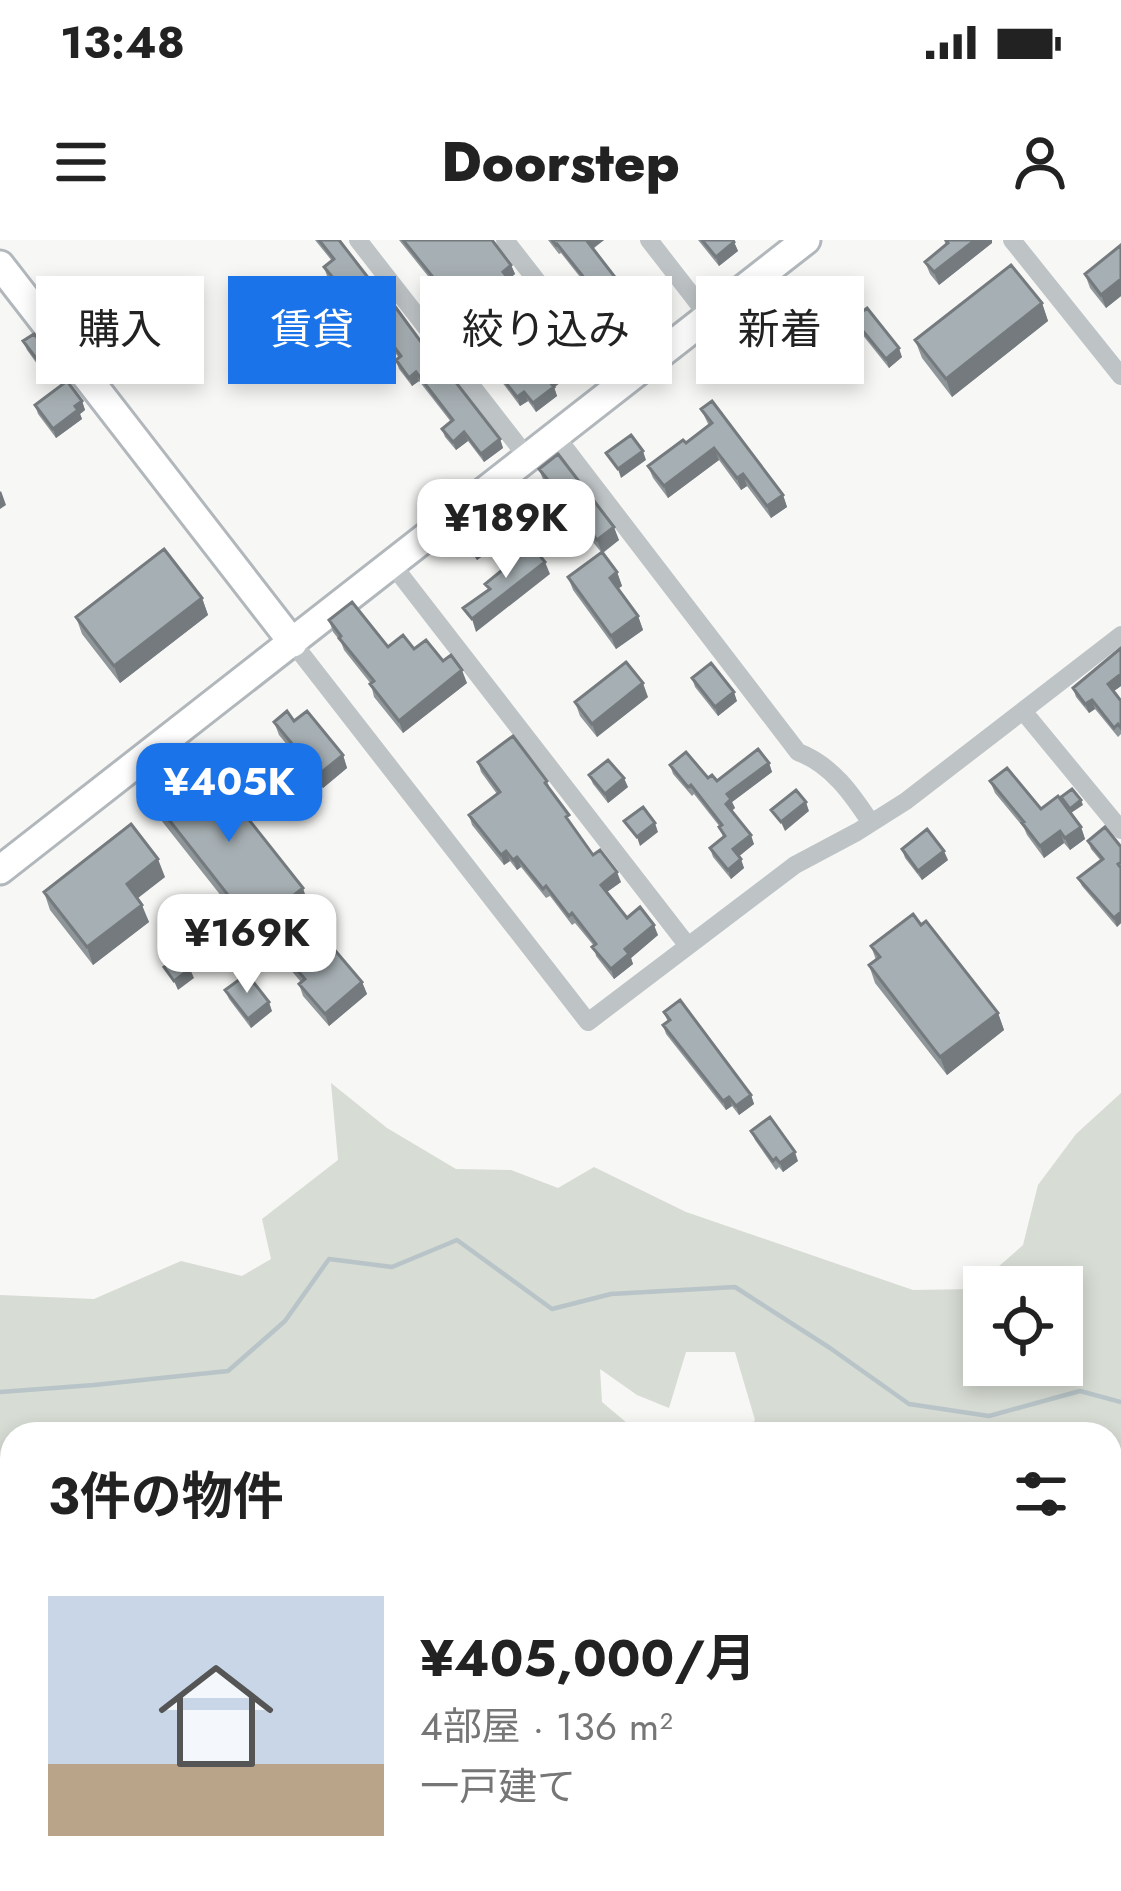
<!DOCTYPE html>
<html lang="ja">
<meta charset="utf-8">
<style>
body{margin:0;font-family:Jost,"Noto Sans JP",sans-serif;background:#f6f6f6;color:#222;height:100vh;display:flex;flex-direction:column;font-size:45px;white-space:nowrap}
*{box-sizing:border-box;margin:0}
p{font-size:39px;color:#767676}
.icon{flex:none;width:66px;height:66px;fill:none;stroke:currentColor;stroke-width:2;stroke-linecap:round;stroke-linejoin:round}
.map{position:relative;flex:1;overflow:hidden}
.panel{position:absolute;left:0px;top:1182px;width:1122px;height:471px;display:flex;flex-direction:column;background:#fff;border-radius:36px 36px 0 0;box-shadow:0 6px 18px #0003}
.panel>*{flex:none}
.banner{position:absolute;left:36px;top:36px;width:1050px;height:108px;display:flex;gap:24px}
.controls{position:absolute;left:963px;top:1026px;display:grid;gap:24px}
.controls a{display:grid;place-items:center;width:120px;height:120px;border-radius:0px;background:#fff;box-shadow:0 6px 18px #0003;font-size:60px}
.price{position:absolute;translate:-50% -102px;padding:0 27px;border-radius:24px;background:#fff;color:#222;font-size:39px;line-height:78px;filter:drop-shadow(0 3px 6px #0008)}
.price::after{content:'';position:absolute;left:50%;top:72px;width:36px;height:27px;margin-left:-18px;background:inherit;clip-path:polygon(0 0,100% 0,50% 100%)}
.price.selected{background:#1a73e8;color:#fff}
ul{padding:0;list-style:none}
li{display:flex;align-items:center;gap:36px;height:300px;padding:0 48px}
li+li{border-top:3px solid #e0e0e0}
li span{display:grid;place-items:center;flex:none;width:336px;height:240px;border-radius:0px;color:#555}
li>.icon{margin-inline-start:auto}
span .icon{width:144px;height:144px;fill:#fffc;stroke-width:1}
li b{font-size:51px}
h2{display:flex;justify-content:space-between;align-items:center;height:144px;padding:0 48px;font-size:51px}
.pill{padding:0 42px;border-radius:0px;background:#fff;box-shadow:0 6px 18px #0003;font-size:42px;line-height:108px}
.pill.selected{background:#1a73e8;color:#fff}
.status{display:flex;justify-content:space-between;align-items:center;height:84px;padding:0 60px;background:#fff;direction:ltr}
.status svg{height:33px;fill:currentColor}
header{display:flex;justify-content:space-between;align-items:center;height:156px;padding:0 48px;background:#fff;font-size:54px;font-weight:800}
.map>svg:first-child{display:block}
.green{fill:#d7dcd4;fill-rule:evenodd}
.lines{fill:none;stroke-linecap:round;stroke-linejoin:round}
.stream{stroke:#b8c4c8;stroke-width:4.5}
.secondary-casing{stroke:#b1b7bb;stroke-width:33}
.street{stroke:#bec3c6;stroke-width:18}
.secondary{stroke:#fff;stroke-width:27}
.wall{fill:#8f969a}
.shaded-wall{fill:#747a7d}
.building{fill:#a6afb3;stroke:#747a7d;stroke-width:3}
</style>
<div class="status"><b>13:48</b><svg viewBox="0 0 49 12"><path d="M0 12V9h3v3zM5 12V6h3v6zM10 12V3h3v9zM15 12V0h3v12zM26 1h20v11H26zM47 4h2v5h-2z"/></svg></div>
<header><svg class="icon" aria-label="menu" viewBox="0 0 24 24"><path d="M4 6h16M4 12h16M4 18h16"/></svg>Doorstep<svg class="icon" aria-label="person" viewBox="0 0 24 24"><circle cx="12" cy="8" r="4"/><path d="M4 21q1-7 8-7t8 7"/></svg></header>
<div class="map">
<svg width="1121" height="1651" viewBox="0 0 1121 1651">
<rect width="100%" height="100%" fill="#f7f7f5"/>
<!-- green -->
<path class="green" d="M 331,843 L 387,888 L 456,929 L 511,930 L 558,948 L 594,927 L 686,972 L 913,1050 L 973,1049 L 1023,1005 L 1038,945 L 1076,894 L 1121,853 L 1121,1526 L 1110,1534 L 1110,1194 L 745,1194 L 755,1180 L 735,1112 L 686,1112 L 669,1168 L 637,1155 L 600,1129 L 602,1162 L 640,1194 L 12,1194 L 12,1224 L 0,1230 L 0,1055 L 94,1059 L 181,1021 L 242,1036 L 271,1019 L 262,979 L 338,920 ZM 984,1047 L 1062,1047 L 1062,1125 L 984,1125 Z
M 815,1641 L 970,1641 L 956,1651 L 815,1651 Z"/>
<g class="lines">
<!-- stream -->
<path class="stream" d="M 0,1152 L 94,1145 L 228,1131 L 285,1081 L 329,1019 L 392,1027 L 457,1000 L 552,1069 L 611,1054 L 735,1047 L 830,1108 L 909,1164 L 989,1176 L 1080,1151 L 1121,1162"/>
<!-- secondary casing -->
<g class="secondary-casing">
<path id="secondary" d="M 0,25 L 293,403
M 0,630 L 806,0
M 0,1587 L 12,1603
M 41,1641 L 48,1651"/>
</g>
<!-- street -->
<path class="street" d="M 358,0 L 527,217
M 505,0 L 618,145
M 649,0 L 708,76
M 1012,0 L 1121,136
M 555,195 L 798,512 C 832,525 852,554 871,583
M 392,324 L 688,706
M 293,403 L 588,782 L 795,625 L 857,592 L 906,561 L 1121,395
M 1023,471 L 1121,590
M 0,1335 L 12,1327
M 0,1378 L 12,1393
M 91,1651 L 105,1641
M 210,1651 L 223,1641"/>
<!-- secondary -->
<use href="#secondary" class="secondary"/>
</g>
<!-- wall -->
<path class="wall" d="M 315,0 L 339,0 L 500,199 L 503,208 L 484,222 L 468,201 L 456,210 L 445,197 L 442,189 L 451,182 L 419,141 L 412,146 L 399,129 L 396,120 L 399,118 L 374,84 L 370,87 L 327,36 L 324,27 L 332,21 Z
M 399,0 L 492,0 L 511,25 L 515,34 L 509,39 L 524,63 L 500,81 L 529,121 L 585,124 L 554,147 L 557,156 L 536,172 L 528,161 L 520,166 L 480,113 L 476,104 L 479,103 L 464,81 Z
M 548,0 L 604,0 L 593,9 L 645,76 L 648,85 L 629,99 L 561,13 L 559,14 Z
M 698,0 L 733,0 L 738,11 L 719,26 Z
M 944,0 L 992,0 L 992,3 L 939,45 L 930,34 L 925,22 L 946,5 Z
M 1121,5 L 1121,56 L 1106,68 L 1090,48 L 1085,34 Z
M 1042,63 L 1048,81 L 952,157 L 922,118 L 915,100 Z
M 853,79 L 902,117 L 889,128 L 857,88 Z
M 23,101 L 56,127 L 45,135 L 27,110 Z
M 82,161 L 85,170 L 80,174 L 82,179 L 56,198 L 38,174 L 35,165 Z
M 701,169 L 783,255 L 787,267 L 771,278 L 747,246 L 741,250 L 719,220 L 668,258 L 653,238 L 648,226 L 686,203 L 709,186 Z
M 539,229 L 619,300 L 603,313 L 617,332 L 622,346 L 618,349 L 638,376 L 643,390 L 616,409 L 573,350 L 568,337 L 601,312 L 544,242 Z
M 511,283 L 515,292 L 477,320 L 461,299 L 458,290 Z
M 202,358 L 208,375 L 120,443 L 82,394 L 76,377 Z
M 329,380 L 388,407 L 414,409 L 443,421 L 467,443 L 403,493 L 374,457 L 371,444 L 344,410 L 341,402 L 333,392 Z
M 1121,408 L 1121,446 L 1114,451 L 1121,461 L 1121,494 L 1118,497 L 1095,469 L 1089,473 L 1076,457 L 1073,448 Z
M 692,438 L 737,461 L 718,476 L 695,447 Z
M 648,457 L 597,497 L 580,476 L 575,462 Z
M 294,481 L 343,515 L 347,528 L 323,548 L 279,495 L 274,482 Z
M 199,520 L 224,524 L 212,533 L 309,666 L 260,705 L 161,580 L 155,562 L 201,526 Z
M 478,522 L 547,541 L 551,551 L 572,585 L 593,615 L 621,642 L 607,652 L 627,678 L 658,695 L 631,718 L 633,724 L 614,739 L 596,716 L 594,706 L 575,683 L 572,685 L 550,656 L 546,658 L 521,627 L 517,630 L 510,621 L 504,625 L 472,585 L 469,575 L 497,554 L 481,532 Z
M 769,523 L 772,532 L 732,562 L 735,568 L 731,571 L 754,604 L 739,616 L 744,628 L 731,639 L 713,617 L 710,608 L 723,597 L 720,587 L 694,554 L 692,556 L 673,534 L 670,525 L 717,541 Z
M 589,535 L 628,547 L 608,563 L 593,544 Z
M 990,541 L 1041,569 L 1081,587 L 1085,599 L 1070,610 L 1064,603 L 1044,618 L 1027,595 L 1024,588 L 995,553 Z
M 1088,601 L 1121,607 L 1121,683 L 1117,687 L 1082,646 L 1078,638 L 1101,621 L 1091,609 Z
M 902,609 L 948,620 L 922,640 L 905,618 Z
M 165,637 L 137,658 L 149,682 L 93,725 L 50,670 L 44,652 Z
M 287,700 L 362,742 L 367,754 L 329,786 L 303,756 L 299,744 L 301,742 L 290,729 L 286,717 L 292,713 Z
M 871,706 L 998,773 L 1004,790 L 947,835 L 875,743 L 869,725 L 876,720 Z
M 225,750 L 272,771 L 251,788 L 229,759 Z
M 664,772 L 751,855 L 754,864 L 739,875 L 732,866 L 726,870 L 666,794 L 663,785 L 668,782 Z
M 751,891 L 798,921 L 783,932 L 779,927 L 776,930 L 755,900 Z
M 12,1239 L 12,1274 L 0,1280 L 0,1245 Z"/>
<!-- shaded-wall -->
<path class="shaded-wall" d="M 589,0 L 604,0 L 590,10 L 587,1 Z
M 975,0 L 992,0 L 992,3 L 939,45 L 934,32 Z
M 734,2 L 738,11 L 719,26 L 716,17 Z
M 511,25 L 515,34 L 506,41 L 503,32 Z
M 1121,39 L 1121,56 L 1106,68 L 1101,55 Z
M 521,54 L 524,63 L 498,83 L 495,74 Z
M 1042,63 L 1048,81 L 952,157 L 946,139 Z
M 645,76 L 648,85 L 629,99 L 626,90 Z
M 899,108 L 902,117 L 889,128 L 886,119 Z
M 581,115 L 585,124 L 552,149 L 548,140 Z
M 53,118 L 56,127 L 45,135 L 42,126 Z
M 416,132 L 419,141 L 412,146 L 409,138 Z
M 554,147 L 557,156 L 536,172 L 533,163 Z
M 524,152 L 528,161 L 520,166 L 517,157 Z
M 82,161 L 85,170 L 80,174 L 82,179 L 56,198 L 53,189 Z
M 464,192 L 468,201 L 456,210 L 453,202 Z
M 500,199 L 503,208 L 484,222 L 481,214 Z
M 714,208 L 719,220 L 668,258 L 664,246 Z
M 643,211 L 646,220 L 621,238 L 618,229 Z
M 743,234 L 747,246 L 741,250 L 737,238 Z
M 1,251 L 6,265 L 0,269 L 0,252 Z
M 783,255 L 787,267 L 771,278 L 767,266 Z
M 511,283 L 515,292 L 477,320 L 473,311 Z
M 614,287 L 619,300 L 602,313 L 597,300 Z
M 545,322 L 550,334 L 476,392 L 472,379 Z
M 617,332 L 622,346 L 614,351 L 610,338 Z
M 202,358 L 208,375 L 120,443 L 114,426 Z
M 638,376 L 643,390 L 616,409 L 611,396 Z
M 462,430 L 467,443 L 403,493 L 399,481 Z
M 1121,434 L 1121,446 L 1111,453 L 1108,444 Z
M 643,443 L 648,457 L 597,497 L 592,484 Z
M 734,452 L 737,461 L 718,476 L 715,467 Z
M 1092,460 L 1095,469 L 1089,473 L 1085,464 Z
M 343,515 L 347,528 L 323,548 L 318,535 Z
M 222,519 L 224,524 L 209,536 L 208,531 Z
M 769,523 L 772,532 L 732,562 L 735,568 L 729,573 L 726,564 L 727,554 Z
M 624,538 L 628,547 L 608,563 L 605,554 Z
M 1081,560 L 1083,565 L 1071,573 L 1070,569 Z
M 806,562 L 809,571 L 785,591 L 781,582 Z
M 655,583 L 658,592 L 640,606 L 637,597 Z
M 1081,587 L 1085,599 L 1070,610 L 1065,598 Z
M 1060,591 L 1064,603 L 1044,618 L 1040,606 Z
M 751,595 L 754,604 L 737,618 L 733,609 Z
M 506,611 L 510,621 L 504,625 L 501,615 Z
M 944,611 L 948,620 L 922,640 L 918,631 Z
M 517,617 L 521,627 L 517,630 L 513,620 Z
M 158,619 L 165,637 L 133,662 L 127,644 Z
M 741,619 L 744,628 L 731,639 L 728,630 Z
M 617,632 L 621,642 L 604,654 L 601,645 Z
M 303,648 L 309,666 L 260,705 L 253,687 Z
M 142,665 L 149,682 L 93,725 L 87,707 Z
M 1121,672 L 1121,683 L 1117,687 L 1114,678 Z
M 654,685 L 658,695 L 631,718 L 633,724 L 614,739 L 611,729 L 625,709 Z
M 190,729 L 194,738 L 178,750 L 174,741 Z
M 362,742 L 367,754 L 329,786 L 325,774 Z
M 269,762 L 272,771 L 251,788 L 248,779 Z
M 998,773 L 1004,790 L 947,835 L 940,817 Z
M 751,855 L 754,864 L 739,875 L 736,866 Z
M 729,857 L 732,866 L 726,870 L 723,861 Z
M 795,912 L 798,921 L 783,932 L 780,923 Z"/>
<!-- building -->
<path class="building" d="M 319,0 L 339,0 L 373,44 L 377,42 L 421,102 L 423,100 L 500,199 L 481,214 L 464,192 L 453,202 L 442,189 L 453,180 L 416,132 L 409,138 L 396,120 L 401,116 L 371,75 L 367,78 L 324,27 L 334,19 Z
M 403,0 L 492,0 L 511,25 L 503,32 L 521,54 L 495,74 L 529,121 L 565,94 L 581,115 L 548,140 L 554,147 L 533,163 L 524,152 L 517,157 L 476,104 L 481,102 L 461,72 Z
M 552,0 L 589,0 L 587,1 L 645,76 L 626,90 L 557,4 L 556,5 Z
M 702,0 L 733,0 L 734,2 L 716,17 Z
M 946,0 L 975,0 L 934,32 L 925,22 L 948,3 Z
M 1121,5 L 1121,39 L 1101,55 L 1085,34 Z
M 1011,25 L 1042,63 L 946,139 L 915,100 Z
M 867,68 L 899,108 L 886,119 L 853,79 Z
M 34,94 L 53,118 L 42,126 L 23,101 Z
M 67,141 L 82,161 L 75,166 L 78,170 L 53,189 L 35,165 Z
M 712,161 L 783,255 L 767,266 L 743,234 L 737,238 L 714,208 L 664,246 L 648,226 L 683,200 L 686,203 L 712,183 L 701,169 Z
M 631,195 L 643,211 L 618,229 L 606,213 Z
M 558,214 L 614,287 L 597,300 L 539,229 Z
M 495,262 L 511,283 L 473,311 L 458,290 Z
M 532,306 L 545,322 L 472,379 L 463,368 L 490,349 L 485,344 Z
M 164,309 L 202,358 L 114,426 L 76,377 Z
M 602,312 L 617,332 L 610,338 L 638,376 L 611,396 L 568,337 Z
M 352,362 L 388,407 L 403,395 L 414,409 L 426,400 L 443,421 L 451,415 L 462,430 L 399,481 L 370,444 L 374,441 L 339,398 L 341,396 L 329,380 Z
M 1121,408 L 1121,434 L 1108,444 L 1121,461 L 1121,488 L 1118,484 L 1114,488 L 1092,460 L 1085,464 L 1073,448 Z
M 626,422 L 643,443 L 592,484 L 575,462 Z
M 711,423 L 734,452 L 715,467 L 692,438 Z
M 287,471 L 294,481 L 307,471 L 343,515 L 318,535 L 274,482 Z
M 513,496 L 547,541 L 545,543 L 569,575 L 566,577 L 593,615 L 600,610 L 617,632 L 601,645 L 627,678 L 640,667 L 654,685 L 625,709 L 629,714 L 611,729 L 592,707 L 596,704 L 572,673 L 569,676 L 546,646 L 543,649 L 517,617 L 513,620 L 506,611 L 501,615 L 469,575 L 500,552 L 478,522 Z
M 214,509 L 222,519 L 209,530 L 199,520 Z
M 758,509 L 769,523 L 727,554 L 731,559 L 726,564 L 751,595 L 733,609 L 741,619 L 728,630 L 710,608 L 725,596 L 719,587 L 722,585 L 691,545 L 688,547 L 670,525 L 686,512 L 708,538 L 712,535 L 717,541 Z
M 608,520 L 624,538 L 605,554 L 589,535 Z
M 204,523 L 303,648 L 253,687 L 155,562 Z
M 1007,528 L 1041,569 L 1058,556 L 1081,587 L 1065,598 L 1060,591 L 1040,606 L 1022,583 L 1024,582 L 990,541 Z
M 1072,549 L 1081,560 L 1070,569 L 1061,557 Z
M 796,550 L 806,562 L 781,582 L 771,570 Z
M 643,567 L 655,583 L 637,597 L 624,581 Z
M 131,584 L 158,619 L 127,644 L 142,665 L 87,707 L 44,652 Z
M 1105,587 L 1121,607 L 1121,622 L 1118,624 L 1121,628 L 1121,672 L 1114,678 L 1078,638 L 1103,619 L 1088,601 Z
M 927,589 L 944,611 L 918,631 L 902,609 Z
M 913,674 L 921,685 L 926,681 L 998,773 L 940,817 L 869,725 L 880,717 L 871,706 Z
M 310,681 L 362,742 L 325,774 L 299,744 L 305,739 L 286,717 L 295,710 L 287,700 Z
M 180,715 L 190,729 L 174,741 L 164,727 Z
M 247,734 L 269,762 L 248,779 L 225,750 Z
M 680,760 L 751,855 L 736,866 L 729,857 L 723,861 L 663,785 L 670,780 L 664,772 Z
M 770,877 L 795,912 L 780,923 L 776,918 L 773,921 L 751,891 Z
M 12,1239 L 12,1262 L 0,1269 L 0,1245 Z
M 0,1404 L 12,1418 L 12,1517 L 7,1511 L 4,1513 L 0,1509 Z
M 0,1629 L 18,1651 L 0,1651 Z"/>
</svg>
<div class="controls">
<a><svg class="icon" aria-label="locate" viewBox="0 0 24 24"><circle cx="12" cy="12" r="6"/><path d="M12 2v4M12 18v4M2 12h4M18 12h4"/></svg></a>
</div>
<b class="price" style="left:506px;top:341px">¥189K</b>
<b class="price selected" style="left:229px;top:605px">¥405K</b>
<b class="price" style="left:247px;top:756px">¥169K</b>
<div class="banner">
<a class="pill">購入</a>
<a class="pill selected">賃貸</a>
<a class="pill">絞り込み</a>
<a class="pill">新着</a>
</div>
<section class="panel">
<h2>3件の物件<svg class="icon" aria-label="filters" viewBox="0 0 24 24"><path d="M4 7h16M4 17h16"/><circle cx="9" cy="7" r="2"/><circle cx="15" cy="17" r="2"/></svg></h2>
<ul>
<li><span style="background:linear-gradient(#c9d6e8 70%,#b9a48a 0)"><svg class="icon" aria-label="home" viewBox="0 0 24 24"><path d="M3 11l9-7 9 7M6 9v11h12V9"/></svg></span><div><b>¥405,000/月</b><p>4部屋 · 136 m²</p><p>一戸建て</p></div></li>
</ul>
</section>
</div>
